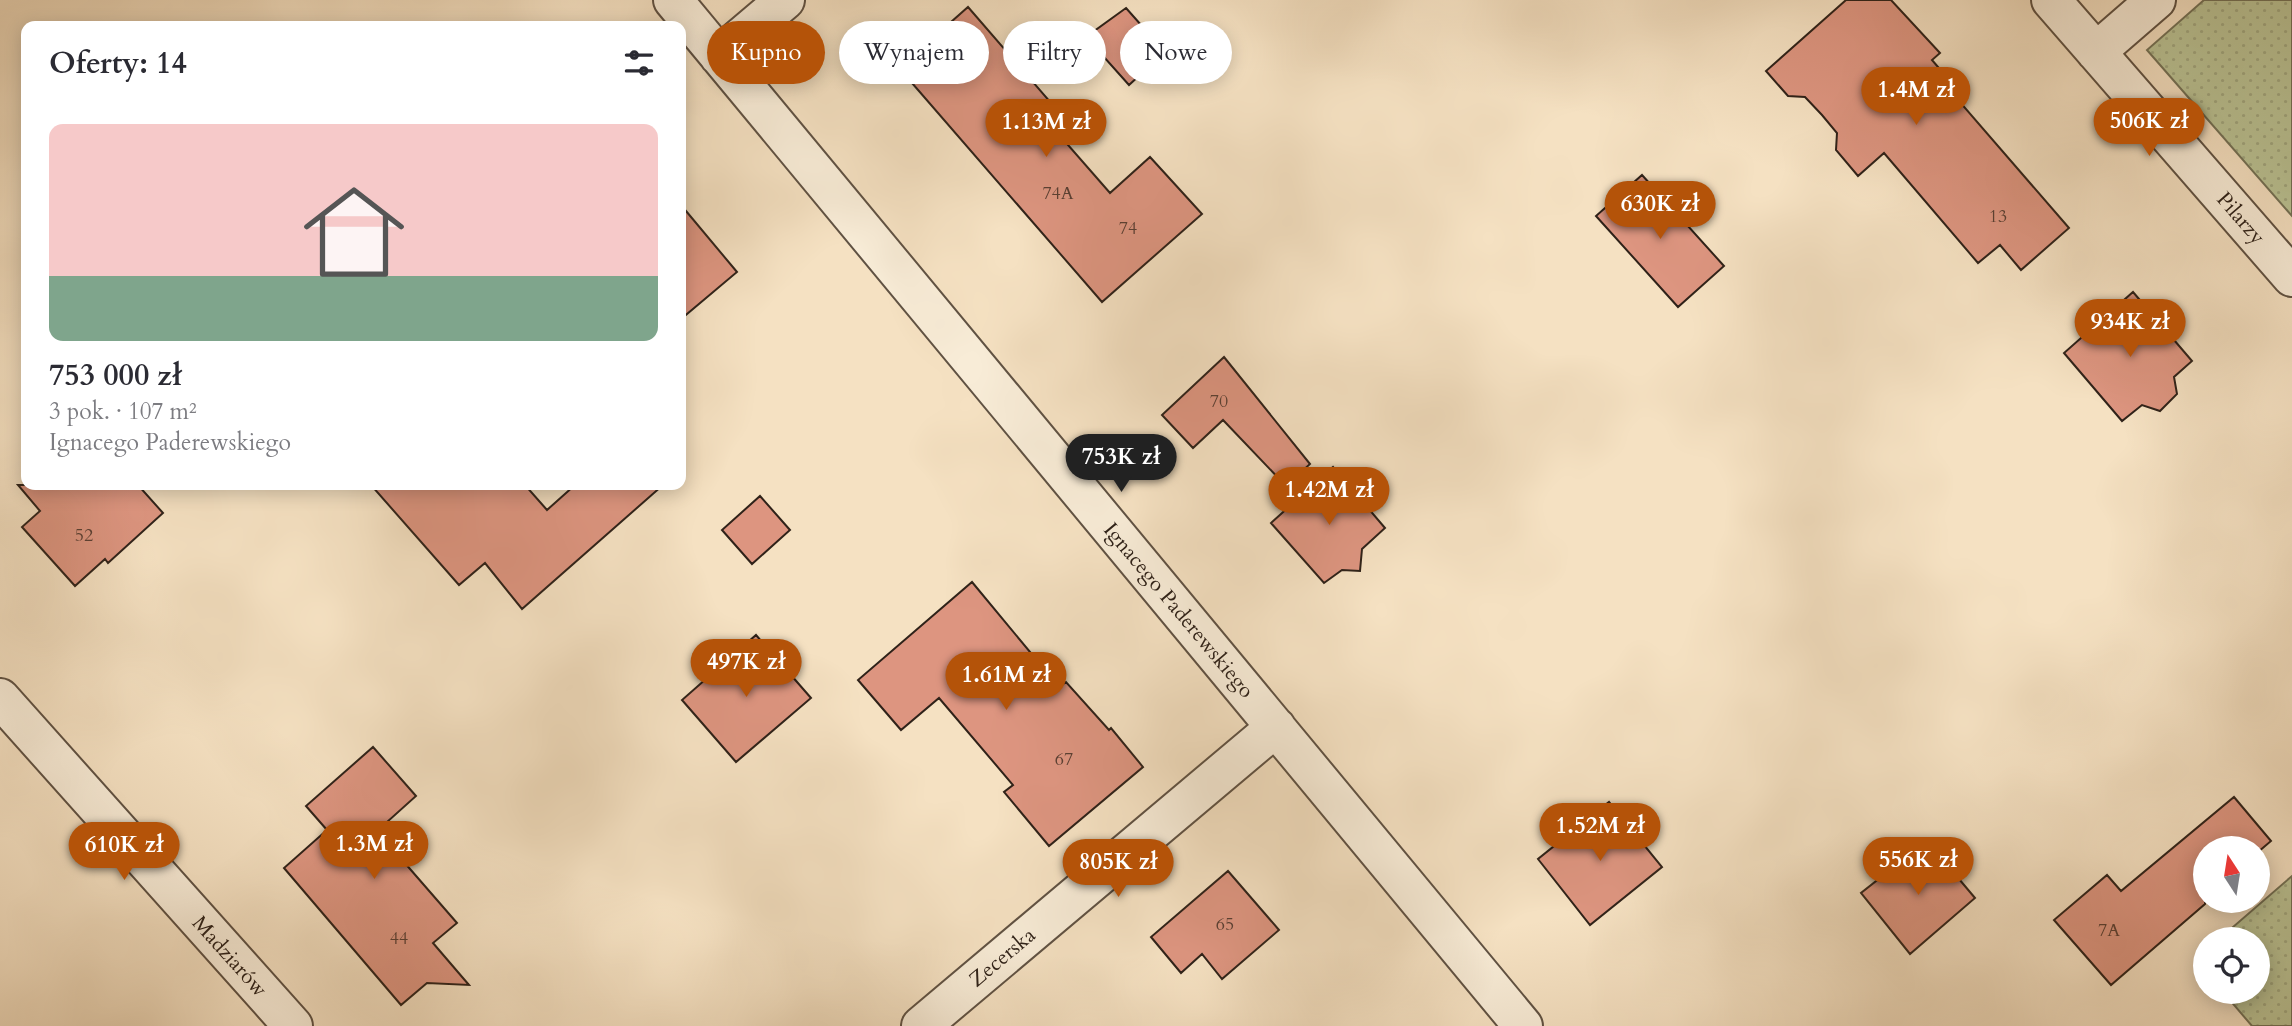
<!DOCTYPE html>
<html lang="pl">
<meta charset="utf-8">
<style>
body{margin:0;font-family:Cardo,serif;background:#f7f7f7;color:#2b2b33;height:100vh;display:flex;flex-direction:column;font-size:26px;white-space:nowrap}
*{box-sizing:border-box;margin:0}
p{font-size:23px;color:#7c7c81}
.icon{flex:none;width:38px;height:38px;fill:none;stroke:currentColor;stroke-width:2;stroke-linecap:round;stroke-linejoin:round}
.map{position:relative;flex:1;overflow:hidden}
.drawer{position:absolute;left:21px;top:21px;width:665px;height:469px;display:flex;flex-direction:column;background:#fff;border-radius:14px;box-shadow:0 4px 18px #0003}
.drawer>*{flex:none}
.top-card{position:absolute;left:707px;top:21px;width:665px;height:63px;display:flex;gap:14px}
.needle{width:46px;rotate:348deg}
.buttons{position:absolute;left:2193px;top:836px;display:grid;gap:14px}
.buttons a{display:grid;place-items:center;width:77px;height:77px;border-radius:50%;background:#fff;box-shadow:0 4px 18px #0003;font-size:35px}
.price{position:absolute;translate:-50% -60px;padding:0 16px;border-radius:24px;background:#b45309;color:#fff;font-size:23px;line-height:46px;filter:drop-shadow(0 2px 4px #0008)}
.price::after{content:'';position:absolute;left:50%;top:42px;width:21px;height:16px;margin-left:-10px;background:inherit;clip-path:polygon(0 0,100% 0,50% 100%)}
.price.selected{background:#222;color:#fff}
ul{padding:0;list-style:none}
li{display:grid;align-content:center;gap:14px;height:371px;padding:0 28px}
li span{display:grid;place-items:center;height:217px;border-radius:14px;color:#555}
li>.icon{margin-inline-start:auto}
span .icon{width:126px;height:126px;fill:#fffc;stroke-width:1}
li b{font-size:30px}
h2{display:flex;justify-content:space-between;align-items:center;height:84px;padding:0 28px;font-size:30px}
.pill{padding:0 24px;border-radius:32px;background:#fff;box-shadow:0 4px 18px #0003;font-size:24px;line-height:63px}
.pill.selected{background:#b45309;color:#fff}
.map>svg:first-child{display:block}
.grass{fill:url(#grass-dots);stroke:#747257;stroke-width:2}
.building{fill:#dd9580;stroke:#2f2219;stroke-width:2}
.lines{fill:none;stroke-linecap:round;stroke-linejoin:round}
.minor-casing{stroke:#605243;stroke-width:42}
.minor{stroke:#f8ecd7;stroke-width:38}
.labels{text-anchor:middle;stroke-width:5;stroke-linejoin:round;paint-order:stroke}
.number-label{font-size:18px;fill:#5a3f33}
.street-label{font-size:21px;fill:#2f2219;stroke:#f8ecd7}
</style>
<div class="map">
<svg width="2292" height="1026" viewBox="0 0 2292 1026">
<defs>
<pattern id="grass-dots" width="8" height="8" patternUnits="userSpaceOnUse" patternTransform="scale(1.75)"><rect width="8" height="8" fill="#bac395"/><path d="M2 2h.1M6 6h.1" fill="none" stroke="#a0a780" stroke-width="1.8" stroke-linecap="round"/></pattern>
</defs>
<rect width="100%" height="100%" fill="#f5e1c2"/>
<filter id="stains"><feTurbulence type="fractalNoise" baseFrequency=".00286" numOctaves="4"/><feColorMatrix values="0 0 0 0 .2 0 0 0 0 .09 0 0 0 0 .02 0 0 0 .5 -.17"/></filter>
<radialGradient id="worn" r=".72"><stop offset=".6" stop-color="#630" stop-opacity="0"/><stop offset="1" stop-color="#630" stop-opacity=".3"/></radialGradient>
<!-- grass -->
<path class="grass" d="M 2204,0 L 2292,0 L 2292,216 L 2147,50 Z
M 2292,876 L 2292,1026 L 2252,1026 L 2223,992 L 2258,992 L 2258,940 L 2218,940 Z"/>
<!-- building -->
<path class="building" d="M 1846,0 L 1891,0 L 1940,53 L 1932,60 L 1957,89 L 1952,93 L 2069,228 L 2021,270 L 2000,245 L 1978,263 L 1884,153 L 1858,176 L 1836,150 L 1837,133 L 1822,115 L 1805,97 L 1788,96 L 1766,71 Z
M 968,7 L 1052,104 L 1040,113 L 1110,193 L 1150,157 L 1202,214 L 1102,302 L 899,68 Z
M 1126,8 L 1165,52 L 1129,85 L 1086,37 Z
M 1642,175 L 1724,266 L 1678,307 L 1596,216 Z
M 681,205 L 737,272 L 681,319 Z
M 2133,292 L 2192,361 L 2174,377 L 2177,394 L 2160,411 L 2142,405 L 2122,421 L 2064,353 Z
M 1224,357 L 1310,464 L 1286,486 L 1223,420 L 1193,448 L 1162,415 Z
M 1333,467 L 1385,528 L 1362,549 L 1360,571 L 1342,570 L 1324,583 L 1271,523 Z
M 18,485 L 138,485 L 163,513 L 108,563 L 105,559 L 75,586 L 22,527 L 40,511 Z
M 371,485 L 525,485 L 547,510 L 575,485 L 663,485 L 522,609 L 485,563 L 459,585 Z
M 760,496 L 790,530 L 752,564 L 722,530 Z
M 972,582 L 1059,687 L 1066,682 L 1109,730 L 1111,728 L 1143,767 L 1049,846 L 1004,792 L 1013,785 L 939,698 L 901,730 L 858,680 Z
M 756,635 L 811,698 L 736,762 L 682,700 Z
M 373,747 L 416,796 L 377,831 L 457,923 L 433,943 L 469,985 L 427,983 L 401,1005 L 284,868 L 327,830 L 306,806 Z
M 2234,797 L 2271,841 L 2258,852 L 2258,849 L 2205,849 L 2205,904 L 2111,985 L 2054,920 L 2107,875 L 2121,891 Z
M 1609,802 L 1662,867 L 1590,925 L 1538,859 Z
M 1927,841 L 1975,898 L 1910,954 L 1861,893 Z
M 1228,871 L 1279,930 L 1222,979 L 1202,954 L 1181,973 L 1151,937 Z"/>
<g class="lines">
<!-- minor casing -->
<g class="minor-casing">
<path id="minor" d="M 673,0 L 1523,1026
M 2051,0 L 2292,277
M 2096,52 L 2156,0
M 719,56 L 785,0
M 0,698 L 293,1026
M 921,1026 L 1276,727"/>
</g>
<!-- minor -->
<use href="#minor" class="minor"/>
</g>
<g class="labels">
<!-- number labels -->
<g class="number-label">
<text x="1058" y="199">74A</text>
<text x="1998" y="222">13</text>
<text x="1128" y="234">74</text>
<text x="1219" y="407">70</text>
<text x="84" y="541">52</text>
<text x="1064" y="765">67</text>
<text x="1225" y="930">65</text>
<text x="2109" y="936">7A</text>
<text x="399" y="944">44</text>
</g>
<!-- street labels -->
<g class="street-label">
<text transform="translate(2241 218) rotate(49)" y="7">Pilarzy</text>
<text transform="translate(1179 610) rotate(50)" y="7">Ignacego Paderewskiego</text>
<text transform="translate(230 956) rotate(48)" y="7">Madziarów</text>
<text transform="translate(1002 957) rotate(-40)" y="7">Zecerska</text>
</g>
</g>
<rect width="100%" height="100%" filter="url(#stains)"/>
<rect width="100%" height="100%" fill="url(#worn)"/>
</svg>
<div class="buttons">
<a><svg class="needle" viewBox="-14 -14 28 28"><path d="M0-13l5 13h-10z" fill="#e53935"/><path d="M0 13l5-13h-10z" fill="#7c7c81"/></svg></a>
<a><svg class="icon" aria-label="locate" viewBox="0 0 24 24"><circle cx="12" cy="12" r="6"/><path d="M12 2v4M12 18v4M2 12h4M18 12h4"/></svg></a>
</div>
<b class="price" style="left:1916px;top:127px">1.4M zł</b>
<b class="price" style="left:2149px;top:158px">506K zł</b>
<b class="price" style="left:1046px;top:159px">1.13M zł</b>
<b class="price" style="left:1660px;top:241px">630K zł</b>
<b class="price" style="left:2130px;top:359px">934K zł</b>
<b class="price selected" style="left:1121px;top:494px">753K zł</b>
<b class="price" style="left:1329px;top:527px">1.42M zł</b>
<b class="price" style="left:746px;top:699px">497K zł</b>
<b class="price" style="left:1006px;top:712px">1.61M zł</b>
<b class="price" style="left:1600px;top:863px">1.52M zł</b>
<b class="price" style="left:374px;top:881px">1.3M zł</b>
<b class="price" style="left:124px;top:882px">610K zł</b>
<b class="price" style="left:1918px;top:897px">556K zł</b>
<b class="price" style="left:1118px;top:899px">805K zł</b>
<div class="top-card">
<a class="pill selected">Kupno</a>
<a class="pill">Wynajem</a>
<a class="pill">Filtry</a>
<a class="pill">Nowe</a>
</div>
<section class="drawer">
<h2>Oferty: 14<svg class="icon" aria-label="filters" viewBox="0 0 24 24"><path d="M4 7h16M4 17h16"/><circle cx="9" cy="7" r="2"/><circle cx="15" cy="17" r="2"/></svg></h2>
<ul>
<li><span style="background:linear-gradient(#f6c9c9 70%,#7fa58c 0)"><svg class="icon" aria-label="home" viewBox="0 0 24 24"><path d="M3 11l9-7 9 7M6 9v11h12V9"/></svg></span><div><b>753 000 zł</b><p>3 pok. · 107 m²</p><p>Ignacego Paderewskiego</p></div></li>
</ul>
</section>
</div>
